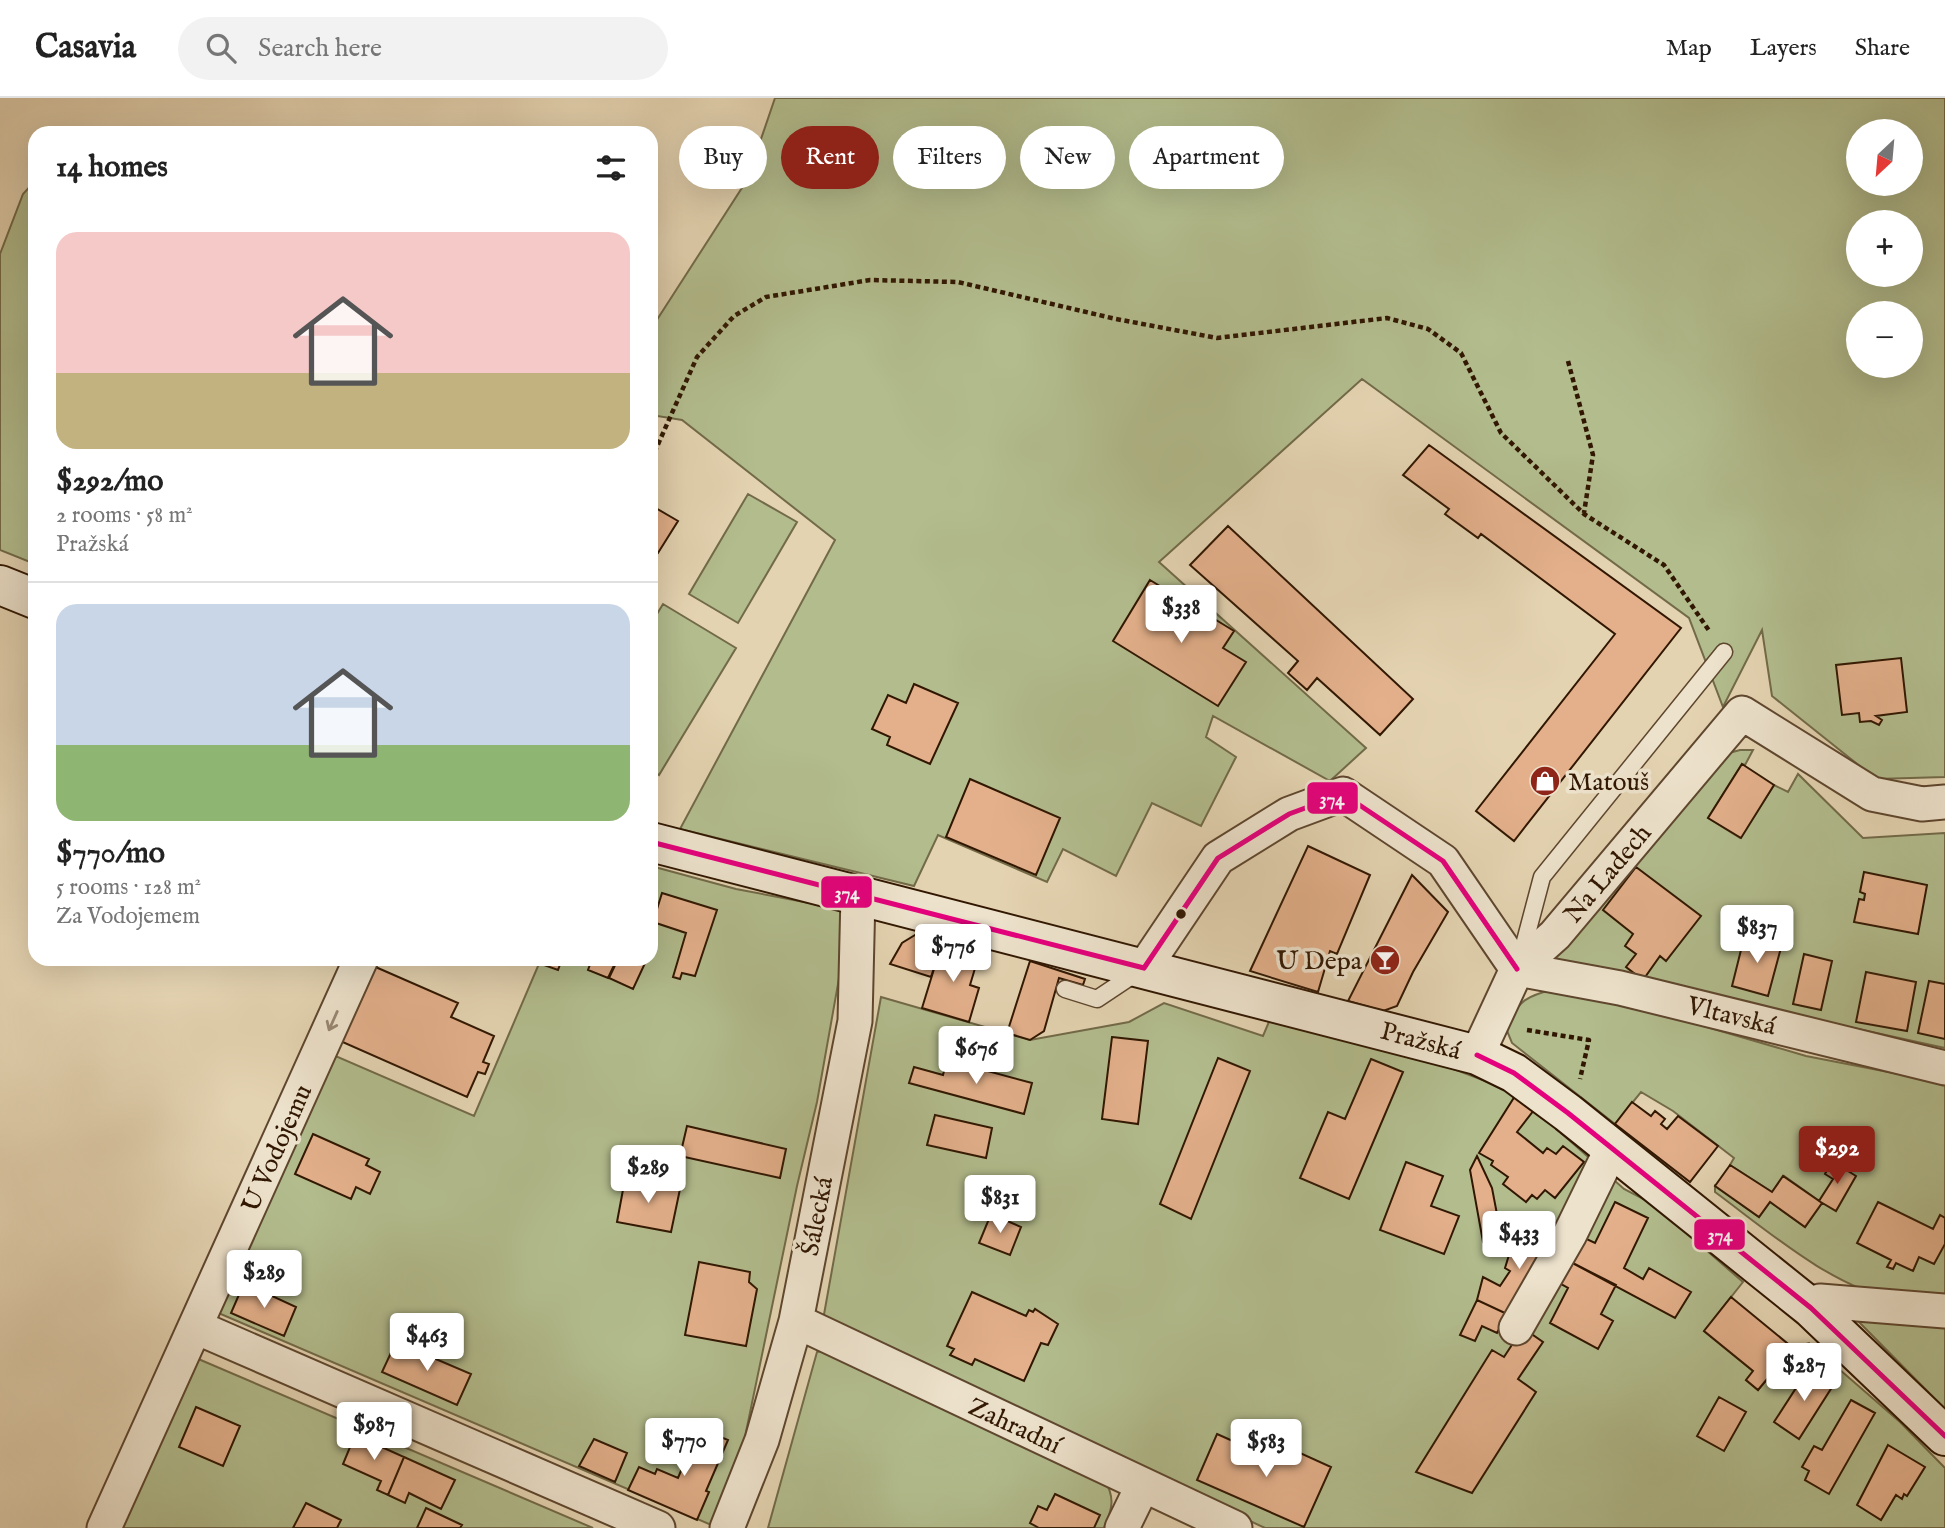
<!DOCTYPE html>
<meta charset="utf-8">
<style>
body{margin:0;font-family:"IM FELL English",serif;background:#f2f2f2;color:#222;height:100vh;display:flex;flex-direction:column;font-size:26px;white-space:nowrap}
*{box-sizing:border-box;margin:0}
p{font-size:23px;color:#767676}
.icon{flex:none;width:38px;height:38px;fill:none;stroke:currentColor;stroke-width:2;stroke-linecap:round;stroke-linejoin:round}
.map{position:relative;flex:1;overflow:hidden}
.sheet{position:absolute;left:28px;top:28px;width:630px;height:840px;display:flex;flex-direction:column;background:#fff;border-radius:21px;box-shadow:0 7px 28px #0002}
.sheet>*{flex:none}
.top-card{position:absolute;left:679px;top:28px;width:665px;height:63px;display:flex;gap:14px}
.needle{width:46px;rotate:206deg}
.controls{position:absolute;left:1846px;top:21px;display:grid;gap:14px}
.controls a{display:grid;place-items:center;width:77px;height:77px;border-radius:50%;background:#fff;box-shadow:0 7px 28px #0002;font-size:35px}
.price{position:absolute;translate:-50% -60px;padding:0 16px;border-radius:7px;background:#fff;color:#222;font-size:23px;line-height:46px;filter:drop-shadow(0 2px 4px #0008)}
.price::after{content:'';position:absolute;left:50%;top:42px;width:21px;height:16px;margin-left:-10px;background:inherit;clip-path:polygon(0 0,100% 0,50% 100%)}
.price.on{background:#8f2418;color:#fff}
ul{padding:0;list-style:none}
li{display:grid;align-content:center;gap:14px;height:371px;padding:0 28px}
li+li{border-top:2px solid #e0e0e0}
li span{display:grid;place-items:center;height:217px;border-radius:21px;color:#555}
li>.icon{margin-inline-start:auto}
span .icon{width:126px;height:126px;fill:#fffc;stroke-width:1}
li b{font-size:30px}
h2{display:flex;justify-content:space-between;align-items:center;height:84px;padding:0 28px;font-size:30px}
.pill{padding:0 24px;border-radius:32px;background:#fff;box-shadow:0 7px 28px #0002;font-size:24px;line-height:63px}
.pill.on{background:#8f2418;color:#fff}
header{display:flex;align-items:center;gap:42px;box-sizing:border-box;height:98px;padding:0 35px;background:#fff;border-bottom:2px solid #e0e0e0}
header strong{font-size:33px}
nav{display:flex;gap:38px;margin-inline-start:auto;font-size:24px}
.search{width:490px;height:63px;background:#f2f2f2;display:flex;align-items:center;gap:18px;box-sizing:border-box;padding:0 24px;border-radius:38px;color:#767676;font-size:26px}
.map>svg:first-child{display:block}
.green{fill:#b2bc8d;stroke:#726a48;stroke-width:2;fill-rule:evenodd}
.building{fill:#e3b08b;stroke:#311702;stroke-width:2}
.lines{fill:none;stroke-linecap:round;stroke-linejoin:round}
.lane-casing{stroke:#5e462e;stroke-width:19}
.street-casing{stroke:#5e462e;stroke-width:37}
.secondary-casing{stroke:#311702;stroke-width:42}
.path{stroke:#311702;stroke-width:4.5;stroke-dasharray:5 3.5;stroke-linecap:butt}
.lane{stroke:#ede2cc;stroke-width:16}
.street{stroke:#ede2cc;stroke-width:33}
.secondary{stroke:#ede2cc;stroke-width:38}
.bus-1-casing{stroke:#ede2cc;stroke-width:10}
.bus-1{stroke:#e5007d;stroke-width:5}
.oneway{stroke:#988771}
.bus-dot{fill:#311702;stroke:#ede2cc;stroke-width:2.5}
.labels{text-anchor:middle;stroke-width:7;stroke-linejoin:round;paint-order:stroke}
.poi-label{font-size:26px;fill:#311702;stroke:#ede2cc;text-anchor:start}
.street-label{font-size:26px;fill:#311702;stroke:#ede2cc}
.line-badge{stroke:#ede2cc;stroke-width:2.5}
.badge-label{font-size:19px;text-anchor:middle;font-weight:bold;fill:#fff}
</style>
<header>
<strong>Casavia</strong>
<div class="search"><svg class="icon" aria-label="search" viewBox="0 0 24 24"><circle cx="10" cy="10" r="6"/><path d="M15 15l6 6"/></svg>Search here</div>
<nav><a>Map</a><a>Layers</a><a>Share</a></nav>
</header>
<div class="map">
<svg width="1945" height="1430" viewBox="0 0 1945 1430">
<rect width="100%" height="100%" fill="#e4d3b1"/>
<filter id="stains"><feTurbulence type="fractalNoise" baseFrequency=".00286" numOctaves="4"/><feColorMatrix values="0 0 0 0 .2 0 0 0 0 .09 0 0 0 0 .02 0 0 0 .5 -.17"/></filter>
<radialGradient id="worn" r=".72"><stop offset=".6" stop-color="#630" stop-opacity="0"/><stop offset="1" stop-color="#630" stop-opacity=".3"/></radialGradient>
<!-- green -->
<path class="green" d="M 775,0 L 1945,0 L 1945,679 L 1876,681 L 1772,598 L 1762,532 L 1723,609 L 1689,520 L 1362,281 L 1159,464 L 1366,650 L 1330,683 L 1213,618 L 1206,639 L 1236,659 L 1201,728 L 1152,705 L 1116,778 L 1063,751 L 1047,784 L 938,737 L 914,788 L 680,731 L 835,442 L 682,322 L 651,317 L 651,231 L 747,82 ZM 1858,33 L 1911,33 L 1911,86 L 1858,86 ZM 1858,124 L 1911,124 L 1911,177 L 1858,177 ZM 1858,215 L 1911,215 L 1911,268 L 1858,268 Z
M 35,83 L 35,466 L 0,452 L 0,156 L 23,96 Z
M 748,396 L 797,424 L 738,525 L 689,496 Z
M 663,506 L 736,550 L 659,677 L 651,672 L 651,526 Z
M 1740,652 L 1753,652 L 1745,667 L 1742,666 L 1708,720 L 1740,740 L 1774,687 L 1788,694 L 1798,676 L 1863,740 L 1945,735 L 1945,950 L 1543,862 L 1729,655 Z
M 651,768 L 736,791 L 851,813 L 817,1004 L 797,1088 L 741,1358 L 716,1429 L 216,1214 L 331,956 L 474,1018 L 541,861 L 651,861 Z
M 1555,891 L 1652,913 L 1806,958 L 1945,985 L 1945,1207 C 1929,1206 1912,1206 1896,1202 C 1830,1188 1768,1133 1715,1094 L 1715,1088 L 1759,1119 L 1770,1104 L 1805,1129 L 1822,1105 L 1784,1078 L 1772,1094 L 1730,1067 L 1734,1060 L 1673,1013 L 1641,994 L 1615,1026 L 1512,945 L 1505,928 C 1520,902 1526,898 1555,891 Z
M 881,899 L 1030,942 L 1129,924 L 1164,905 L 1263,938 L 1271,919 L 1416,957 L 1515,994 L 1624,1091 L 1653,1106 L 1743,1184 L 1704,1233 L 1753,1273 L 1746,1282 L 1758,1292 L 1793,1250 L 1809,1245 L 1900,1324 L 1945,1370 L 1945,1430 L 1265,1430 L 823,1222 Z
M 1856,1221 L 1945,1222 L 1945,1311 Z
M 826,1252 L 1104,1381 C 1115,1399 1113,1410 1104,1430 L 768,1430 L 817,1254 Z
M 196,1260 L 593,1430 L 122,1430 Z"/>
<!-- building -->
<path class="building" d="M 1429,347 L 1681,530 L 1514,743 L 1476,713 L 1615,536 L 1481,436 L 1478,440 L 1445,416 L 1449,411 L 1403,377 Z
M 654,409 L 678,423 L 658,455 L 651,451 L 651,414 Z
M 1228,428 L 1413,601 L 1380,637 L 1317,580 L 1307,592 L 1288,575 L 1298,563 L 1190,467 Z
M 1150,482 L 1181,501 L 1171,518 L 1192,531 L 1203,514 L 1234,533 L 1223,550 L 1246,564 L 1218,608 L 1113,543 Z
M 1901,560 L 1907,614 L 1876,618 L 1882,622 L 1879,627 L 1871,623 L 1860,624 L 1859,615 L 1842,617 L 1836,567 Z
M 914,586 L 958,605 L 930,666 L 887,647 L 890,639 L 872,631 L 888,597 L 906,605 Z
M 1742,666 L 1774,687 L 1741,740 L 1708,720 Z
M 970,681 L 1060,720 L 1036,777 L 946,739 Z
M 1308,748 L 1370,777 L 1337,856 L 1330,853 L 1318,894 L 1250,873 Z
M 1636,769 L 1701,818 L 1666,863 L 1660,858 L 1643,882 L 1626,869 L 1636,856 L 1625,848 L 1633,836 L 1603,812 Z
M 1864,774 L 1927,787 L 1918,836 L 1854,824 L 1859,801 L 1864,802 L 1865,796 L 1860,794 Z
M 1412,777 L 1448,814 L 1413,874 L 1397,908 L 1383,913 L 1348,903 Z
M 662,795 L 717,812 L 695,878 L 682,875 L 680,881 L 673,879 L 686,835 L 653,824 Z
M 1745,836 L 1782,846 L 1768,898 L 1732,888 Z
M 915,837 L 942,845 L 931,879 L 890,866 L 902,845 Z
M 942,845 L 979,857 L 970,887 L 979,890 L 969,924 L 922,910 Z
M 1804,856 L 1832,863 L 1821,912 L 1793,906 Z
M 543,861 L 562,861 L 558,872 L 541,866 Z
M 592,861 L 617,861 L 608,880 L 588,872 Z
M 618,861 L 640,861 L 646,863 L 633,891 L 609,880 Z
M 1030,863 L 1085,881 L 1083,887 L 1059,880 L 1044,933 L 1030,942 L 1007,935 Z
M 371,867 L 458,905 L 451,919 L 494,938 L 483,964 L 489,966 L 485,976 L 478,974 L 467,999 L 338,942 Z
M 1866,874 L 1916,884 L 1907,933 L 1856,924 Z
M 1929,883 L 1945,886 L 1945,941 L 1918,935 Z
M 1112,939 L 1148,943 L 1138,1026 L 1102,1021 Z
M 1218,960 L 1250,973 L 1191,1121 L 1160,1106 Z
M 1371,961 L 1403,974 L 1349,1101 L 1300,1080 L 1328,1014 L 1345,1021 Z
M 947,962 L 1032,985 L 1024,1016 L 909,985 L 914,969 L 943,977 Z
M 1515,998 L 1534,1012 L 1517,1034 L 1543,1055 L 1547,1050 L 1556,1056 L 1563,1048 L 1584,1064 L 1555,1100 L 1545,1092 L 1537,1101 L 1532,1097 L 1526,1104 L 1503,1086 L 1508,1079 L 1491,1067 L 1493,1063 L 1479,1055 Z
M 1632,1004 L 1651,1018 L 1655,1013 L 1665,1021 L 1661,1026 L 1667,1031 L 1678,1018 L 1718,1048 L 1690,1084 L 1615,1026 Z
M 935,1017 L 992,1030 L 986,1060 L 927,1047 Z
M 687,1028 L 786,1051 L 780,1080 L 680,1058 Z
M 313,1036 L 369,1061 L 366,1067 L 380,1074 L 370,1096 L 356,1089 L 351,1101 L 295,1076 Z
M 1477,1058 L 1492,1090 L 1501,1137 L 1483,1144 L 1470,1072 Z
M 1832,1063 L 1856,1078 L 1836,1113 L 1819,1103 L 1833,1081 L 1825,1076 Z
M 1406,1064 L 1443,1078 L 1431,1108 L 1459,1118 L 1444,1156 L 1380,1132 Z
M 1730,1067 L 1772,1094 L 1783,1078 L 1822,1105 L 1805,1129 L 1770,1104 L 1759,1119 L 1715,1088 Z
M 625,1081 L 680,1091 L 671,1134 L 617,1124 Z
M 1615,1104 L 1648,1120 L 1624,1170 L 1643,1181 L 1649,1170 L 1691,1194 L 1675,1220 L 1565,1161 L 1578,1137 L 1595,1145 Z
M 1878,1104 L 1933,1131 L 1940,1117 L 1945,1120 L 1945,1146 L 1934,1166 L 1919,1159 L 1913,1173 L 1896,1165 L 1893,1171 L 1887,1169 L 1891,1162 L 1857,1145 Z
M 991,1116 L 1021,1129 L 1010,1157 L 979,1145 Z
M 1539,1129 L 1561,1143 L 1507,1216 L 1477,1202 L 1483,1179 L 1500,1188 L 1510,1173 L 1505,1170 L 1509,1157 L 1523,1137 L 1530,1142 Z
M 1565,1161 L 1616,1187 L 1601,1216 L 1613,1223 L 1598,1251 L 1550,1225 L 1568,1190 L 1554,1182 Z
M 699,1164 L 750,1174 L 749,1184 L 757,1191 L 746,1248 L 685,1237 Z
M 244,1185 L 296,1209 L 284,1238 L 231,1215 Z
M 972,1194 L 1026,1218 L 1029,1212 L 1033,1214 L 1035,1211 L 1058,1226 L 1048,1247 L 1041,1245 L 1024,1283 L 975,1261 L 972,1267 L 950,1257 L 954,1251 L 947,1248 Z
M 1731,1199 L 1793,1250 L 1758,1292 L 1746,1282 L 1753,1273 L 1704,1233 Z
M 1477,1202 L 1507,1216 L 1497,1235 L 1482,1228 L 1475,1243 L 1460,1237 Z
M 1523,1230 L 1543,1244 L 1518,1281 L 1536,1294 L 1472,1395 L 1416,1374 L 1492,1252 L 1504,1259 Z
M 396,1244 L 471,1276 L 457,1307 L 382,1274 Z
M 1809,1270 L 1834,1286 L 1799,1341 L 1774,1324 Z
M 1719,1299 L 1746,1314 L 1724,1353 L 1697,1338 Z
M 1851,1302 L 1875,1315 L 1829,1396 L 1805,1382 L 1809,1373 L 1802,1369 L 1814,1348 L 1822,1352 Z
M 196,1309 L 240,1328 L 223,1368 L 179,1349 Z
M 699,1330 L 728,1342 L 706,1393 L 709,1394 L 697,1422 L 628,1392 L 639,1369 L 655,1376 L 657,1371 L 678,1380 Z
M 1217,1336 L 1280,1364 L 1287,1349 L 1331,1369 L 1304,1429 L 1197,1382 Z
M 355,1337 L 404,1359 L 388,1397 L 377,1392 L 381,1383 L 343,1366 Z
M 594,1341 L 627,1355 L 615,1384 L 579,1368 Z
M 1888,1347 L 1925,1369 L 1907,1398 L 1904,1396 L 1902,1401 L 1896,1397 L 1881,1422 L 1857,1407 Z
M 404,1359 L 455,1382 L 441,1411 L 409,1395 L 405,1405 L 388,1397 Z
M 1055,1396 L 1100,1417 L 1094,1430 L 1039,1430 L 1030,1425 L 1038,1408 L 1047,1412 Z
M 306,1405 L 341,1422 L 337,1430 L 293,1430 Z
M 426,1410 L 462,1427 L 460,1430 L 417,1430 Z"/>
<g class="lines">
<!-- lane casing -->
<g class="lane-casing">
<path id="lane" d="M 1520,862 L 1542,779 L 1724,554
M 1065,891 L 1097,901 L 1139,873"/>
</g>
<!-- street casing -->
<g class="street-casing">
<path id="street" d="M 1144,870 L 1218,760 L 1289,716 L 1343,696 L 1443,763 L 1517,871
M 1517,871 L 1620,890 L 1945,970
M 1477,957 L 1517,871 L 1555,837 L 1742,615 L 1872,696 L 1922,706 L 1945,704
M 1811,1210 L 1820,1203 L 1945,1213
M 796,1223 L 1235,1430
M 196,1229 L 658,1430
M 1516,1230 L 1570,1136 L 1612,1050
M 104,1430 L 361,861
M 727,1430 L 762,1342 L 796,1223 L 855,923 L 858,797
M 1122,1430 L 1143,1387"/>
</g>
<!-- secondary casing -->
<g class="secondary-casing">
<path id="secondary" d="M 0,487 L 35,501
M 651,744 L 1477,957 L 1514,975 L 1568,1015 L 1811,1210 L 1945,1338"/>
</g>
<!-- path -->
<path class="path" d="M 1568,263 L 1593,357 L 1584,415
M 651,362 L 697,259 L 734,218 L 766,199 L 870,182 L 958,184 L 1116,221 L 1217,240 L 1387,220 L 1428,231 L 1461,255 L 1501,335 L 1584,416 L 1664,467 L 1710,534
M 1527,932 L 1589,942 L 1580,981"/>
<!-- lane -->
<use href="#lane" class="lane"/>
<!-- street -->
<use href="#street" class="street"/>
<!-- secondary -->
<use href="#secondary" class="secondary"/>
<!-- bus-1 casing -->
<g class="bus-1-casing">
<path id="bus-1" d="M 651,744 L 1144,870
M 1144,870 L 1218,760 L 1289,716 L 1343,696 L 1443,763 L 1517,871
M 1477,957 L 1514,975 L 1568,1015 L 1811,1210 L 1945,1338"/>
</g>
<!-- bus-1 -->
<use href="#bus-1" class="bus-1"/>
</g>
<!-- one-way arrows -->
<defs><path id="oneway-shaft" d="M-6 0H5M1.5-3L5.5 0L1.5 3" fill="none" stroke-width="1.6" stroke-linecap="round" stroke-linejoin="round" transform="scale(1.75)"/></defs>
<use class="oneway" href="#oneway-shaft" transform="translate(333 923) rotate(114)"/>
<!-- icons -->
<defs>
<g id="shop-disc" transform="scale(1.575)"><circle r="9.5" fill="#8f2418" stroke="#ede2cc"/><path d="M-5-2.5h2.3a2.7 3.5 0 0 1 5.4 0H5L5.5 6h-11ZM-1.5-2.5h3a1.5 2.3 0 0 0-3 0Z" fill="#fff"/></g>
<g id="bar-disc" transform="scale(1.575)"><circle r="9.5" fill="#8f2418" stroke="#ede2cc"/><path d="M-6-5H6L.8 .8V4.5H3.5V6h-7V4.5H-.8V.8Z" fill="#fff"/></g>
</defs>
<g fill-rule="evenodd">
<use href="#shop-disc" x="1545" y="683"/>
<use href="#bar-disc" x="1385" y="862"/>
</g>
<!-- markers -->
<circle class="bus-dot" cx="1181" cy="816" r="6"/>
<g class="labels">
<!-- poi labels -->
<g class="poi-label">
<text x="1568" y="692">Matouš</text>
<text x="1362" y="871" text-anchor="end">U Depa</text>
</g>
<!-- street labels -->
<g class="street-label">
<text transform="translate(1607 775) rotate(-50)" y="9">Na Ladech</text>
<text transform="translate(1732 917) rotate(14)" y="9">Vltavská</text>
<text transform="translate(1421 942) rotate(15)" y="9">Pražská</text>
<text transform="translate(276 1050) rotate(-66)" y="9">U Vodojemu</text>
<text transform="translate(816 1118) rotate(-79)" y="9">Šálecká</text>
<text transform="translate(1015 1327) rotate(25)" y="9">Zahradní</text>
</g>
</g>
<g class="line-badge">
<rect x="1306" y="683" width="53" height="34" rx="7" fill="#e5007d"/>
<rect x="820" y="777" width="53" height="34" rx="7" fill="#e5007d"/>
<rect x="1693" y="1120" width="53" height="33" rx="7" fill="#e5007d"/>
</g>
<g class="badge-label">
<text x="1332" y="707">374</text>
<text x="847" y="801">374</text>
<text x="1720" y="1143">374</text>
</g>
<rect width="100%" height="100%" filter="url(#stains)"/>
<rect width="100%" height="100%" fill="url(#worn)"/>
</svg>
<div class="controls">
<a><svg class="needle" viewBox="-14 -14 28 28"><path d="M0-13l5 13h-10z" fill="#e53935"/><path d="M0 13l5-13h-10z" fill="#767676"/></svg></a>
<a>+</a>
<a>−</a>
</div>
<b class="price" style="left:1181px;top:547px">$338</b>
<b class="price" style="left:1757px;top:867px">$837</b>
<b class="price" style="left:953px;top:886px">$776</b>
<b class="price" style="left:976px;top:988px">$676</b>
<b class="price on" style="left:1837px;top:1088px">$292</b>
<b class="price" style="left:648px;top:1107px">$289</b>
<b class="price" style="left:1000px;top:1137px">$831</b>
<b class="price" style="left:1519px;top:1173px">$433</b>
<b class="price" style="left:264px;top:1212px">$289</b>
<b class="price" style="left:427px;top:1275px">$463</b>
<b class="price" style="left:1804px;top:1305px">$287</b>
<b class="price" style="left:374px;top:1364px">$987</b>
<b class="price" style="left:684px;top:1380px">$770</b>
<b class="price" style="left:1266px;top:1381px">$583</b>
<div class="top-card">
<a class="pill">Buy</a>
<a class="pill on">Rent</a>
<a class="pill">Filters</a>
<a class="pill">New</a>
<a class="pill">Apartment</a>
</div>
<section class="sheet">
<h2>14 homes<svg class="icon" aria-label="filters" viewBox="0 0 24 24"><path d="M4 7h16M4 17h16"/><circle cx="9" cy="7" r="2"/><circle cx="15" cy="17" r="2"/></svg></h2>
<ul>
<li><span style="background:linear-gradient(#f6c9c9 65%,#c2b280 0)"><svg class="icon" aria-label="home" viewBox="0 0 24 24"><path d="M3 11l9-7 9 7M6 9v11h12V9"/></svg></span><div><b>$292/mo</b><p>2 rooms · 58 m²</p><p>Pražská</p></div></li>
<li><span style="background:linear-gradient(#c9d6e8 65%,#8fb573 0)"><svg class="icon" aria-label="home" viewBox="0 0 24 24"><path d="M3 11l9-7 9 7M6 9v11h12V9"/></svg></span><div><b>$770/mo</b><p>5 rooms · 128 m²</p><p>Za Vodojemem</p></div></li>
</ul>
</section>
</div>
